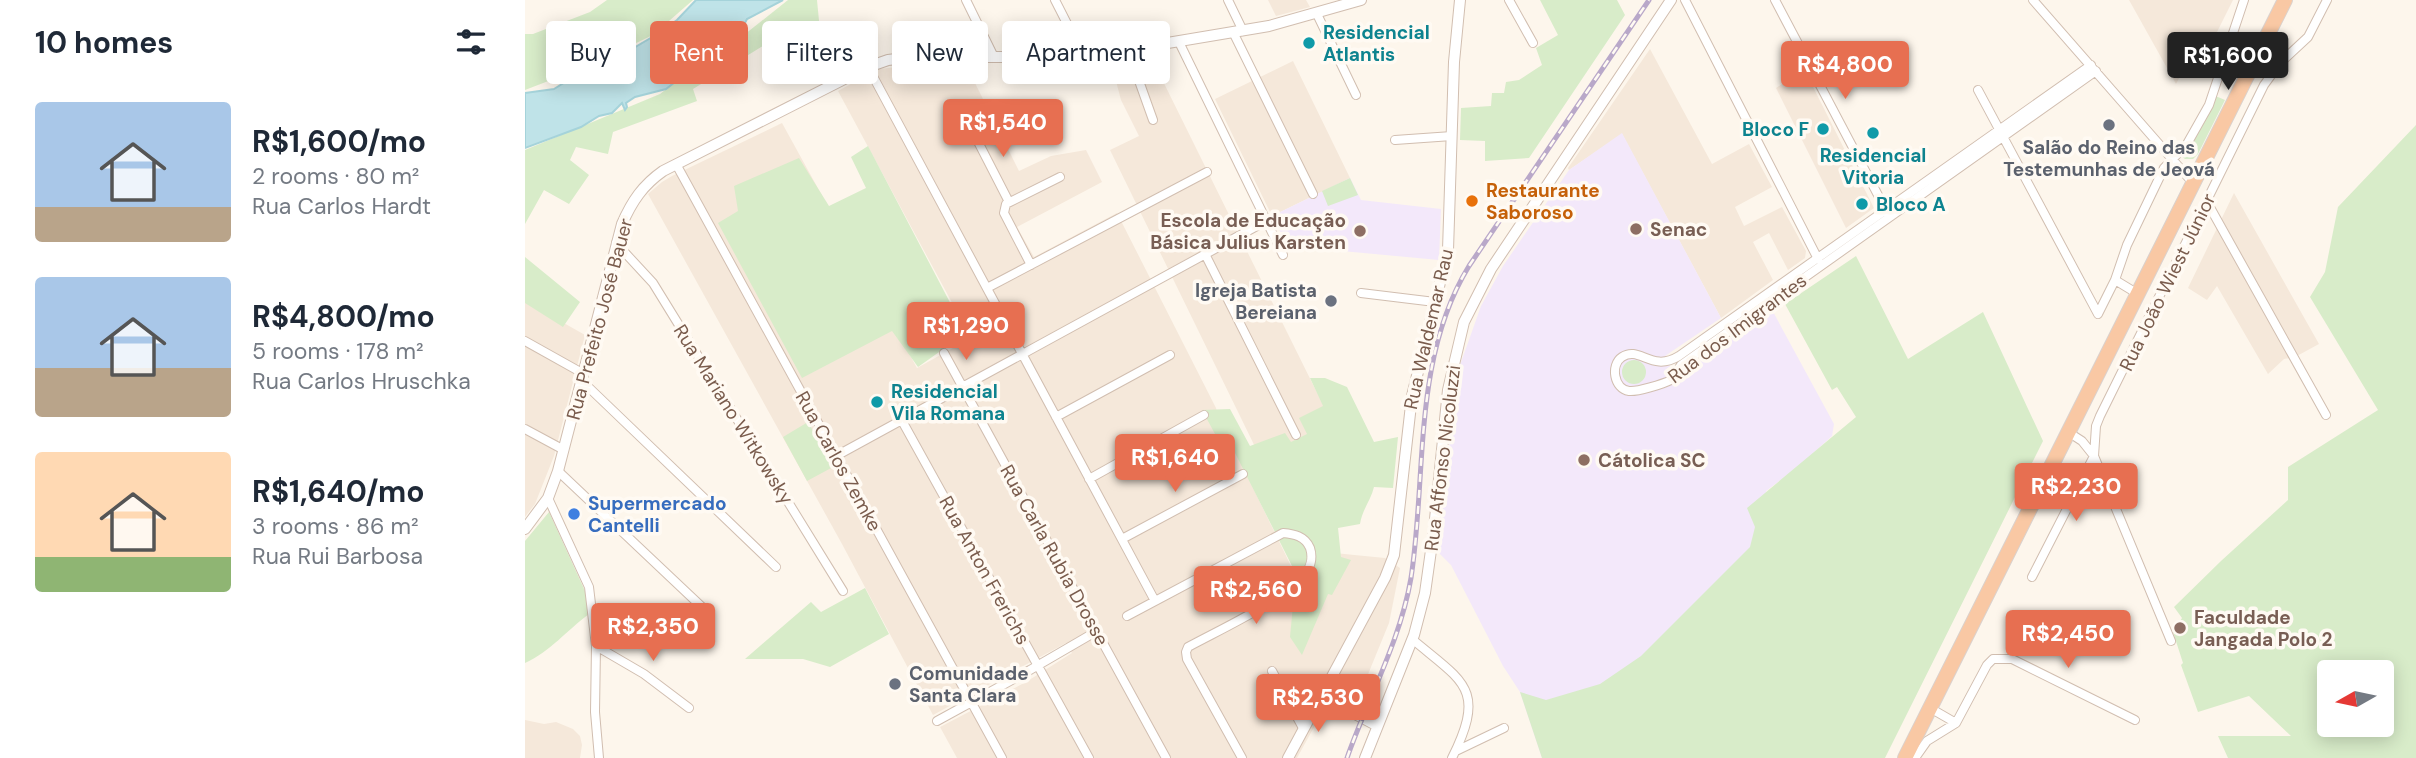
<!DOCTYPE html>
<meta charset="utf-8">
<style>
body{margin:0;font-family:"DM Sans",sans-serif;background:#f2f2f3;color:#1f2937;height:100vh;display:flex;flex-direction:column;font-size:26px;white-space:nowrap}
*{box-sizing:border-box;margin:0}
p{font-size:23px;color:#747a83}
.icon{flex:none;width:38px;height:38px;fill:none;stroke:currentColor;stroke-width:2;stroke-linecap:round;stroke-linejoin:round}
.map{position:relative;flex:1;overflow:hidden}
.drawer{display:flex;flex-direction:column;background:#fff;width:525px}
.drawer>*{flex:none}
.guide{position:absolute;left:21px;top:21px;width:665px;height:63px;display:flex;gap:14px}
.needle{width:46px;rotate:261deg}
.controls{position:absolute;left:1792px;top:660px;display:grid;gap:14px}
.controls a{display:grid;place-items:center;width:77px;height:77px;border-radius:7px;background:#fff;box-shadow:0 4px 18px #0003;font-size:35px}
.price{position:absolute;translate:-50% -60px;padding:0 16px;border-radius:7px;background:#e76f51;color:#fff;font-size:23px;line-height:46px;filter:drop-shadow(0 2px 4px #0008)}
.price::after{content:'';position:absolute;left:50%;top:42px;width:21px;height:16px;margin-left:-10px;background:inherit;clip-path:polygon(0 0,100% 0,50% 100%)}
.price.selected{background:#222;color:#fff}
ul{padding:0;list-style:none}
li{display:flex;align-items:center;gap:21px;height:175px;padding:0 35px}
li span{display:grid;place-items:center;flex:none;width:196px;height:140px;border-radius:7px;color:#555}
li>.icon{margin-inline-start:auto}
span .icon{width:84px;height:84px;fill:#fffc;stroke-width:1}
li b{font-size:30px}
h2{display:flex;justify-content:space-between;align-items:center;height:84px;padding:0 35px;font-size:30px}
.pill{padding:0 24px;border-radius:7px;background:#fff;box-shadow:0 4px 18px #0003;font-size:24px;line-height:63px}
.pill.selected{background:#e76f51;color:#fff}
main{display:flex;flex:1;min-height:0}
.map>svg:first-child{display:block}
.residential{fill:#f5e8da}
.education{fill:#f3e8fa}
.green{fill:#d8ecc9;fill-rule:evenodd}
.water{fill:#bfe3e8;stroke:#a5d3da;stroke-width:2}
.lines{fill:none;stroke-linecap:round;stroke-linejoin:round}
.minor-casing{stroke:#d1beb0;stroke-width:10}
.tertiary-casing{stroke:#d1beb0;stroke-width:12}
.trunk-casing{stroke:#dad1cd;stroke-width:16}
.minor{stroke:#fff;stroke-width:8}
.tertiary{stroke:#fff;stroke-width:10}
.trunk{stroke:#f9c8a4;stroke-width:14}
.rail-casing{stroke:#b9a8c9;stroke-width:5}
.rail{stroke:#fffaf3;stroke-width:2.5;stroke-dasharray:8;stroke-linecap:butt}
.culture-dot{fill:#0f9aa8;stroke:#fffaf3;stroke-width:2.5}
.worship-dot{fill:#6b7280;stroke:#fffaf3;stroke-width:2.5}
.food-dot{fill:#e8710a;stroke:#fffaf3;stroke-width:2.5}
.education-dot{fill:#8d6e63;stroke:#fffaf3;stroke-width:2.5}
.shop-dot{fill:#3f7fe0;stroke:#fffaf3;stroke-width:2.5}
.labels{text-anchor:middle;stroke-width:7;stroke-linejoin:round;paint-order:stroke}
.culture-label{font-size:19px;font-weight:bold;fill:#0d838f;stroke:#fffaf3;text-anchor:start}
.worship-label{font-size:19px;font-weight:bold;fill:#5b616d;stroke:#fffaf3}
.food-label{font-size:19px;font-weight:bold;fill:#c56008;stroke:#fffaf3;text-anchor:start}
.education-label{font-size:19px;font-weight:bold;fill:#785e54;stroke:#fffaf3;text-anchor:start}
.street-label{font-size:19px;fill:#7a5c4d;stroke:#fffaf3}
.shop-label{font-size:19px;font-weight:bold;fill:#366cbe;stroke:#fffaf3;text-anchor:start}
</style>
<main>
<section class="drawer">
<h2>10 homes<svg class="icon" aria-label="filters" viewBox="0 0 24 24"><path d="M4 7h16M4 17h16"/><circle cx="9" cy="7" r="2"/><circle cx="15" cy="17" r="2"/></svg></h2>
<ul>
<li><span style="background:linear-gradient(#a9c7e8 75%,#b9a48a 0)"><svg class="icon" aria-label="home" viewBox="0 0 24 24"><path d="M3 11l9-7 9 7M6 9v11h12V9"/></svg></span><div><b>R$1,600/mo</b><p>2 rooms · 80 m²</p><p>Rua Carlos Hardt</p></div></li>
<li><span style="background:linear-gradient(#a9c7e8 65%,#b9a48a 0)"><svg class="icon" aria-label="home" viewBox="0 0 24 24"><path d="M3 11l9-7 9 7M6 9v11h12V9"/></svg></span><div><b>R$4,800/mo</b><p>5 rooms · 178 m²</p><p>Rua Carlos Hruschka</p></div></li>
<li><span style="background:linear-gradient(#ffd9b3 75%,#8fb573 0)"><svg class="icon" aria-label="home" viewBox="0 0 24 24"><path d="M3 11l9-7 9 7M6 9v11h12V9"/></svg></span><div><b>R$1,640/mo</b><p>3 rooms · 86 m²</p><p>Rua Rui Barbosa</p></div></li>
</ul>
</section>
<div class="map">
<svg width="1891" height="758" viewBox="0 0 1891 758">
<rect width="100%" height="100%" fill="#fdf6ec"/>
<!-- residential -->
<path class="residential" d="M 743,0 L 781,0 L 785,7 L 751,16 Z
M 1604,0 L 1708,0 L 1690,36 L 1687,38 L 1682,47 L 1684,49 L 1676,67 L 1666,55 L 1651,84 Z
M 1125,49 L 1187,164 L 1224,144 L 1247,187 L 1210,207 L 1219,226 L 1257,207 L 1281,251 L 1280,258 L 1263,270 L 1244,233 L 1228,242 L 1248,280 L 1196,318 L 1097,134 L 1044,170 L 1043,168 Z
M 625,55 L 807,423 L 781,551 L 585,150 L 614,136 L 596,100 L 586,62 Z
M 768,61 L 825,178 L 747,216 L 690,99 Z
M 401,64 L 441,65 L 494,171 L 526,156 L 561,150 L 577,182 L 492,227 L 509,257 L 592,213 L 691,408 L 693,416 L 766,566 L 789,551 L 860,558 L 875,568 L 864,623 L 837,689 L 815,680 L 772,758 L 432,758 L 415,727 L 501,682 L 547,653 L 541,643 L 408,715 L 317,544 L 123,194 L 137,182 L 147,176 L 257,123 L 392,368 L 446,338 L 313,91 L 353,69 Z
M 1279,69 L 1349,208 L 1321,228 L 1251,88 Z
M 1709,193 L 1794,344 L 1770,357 L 1759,359 L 1743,374 L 1692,286 L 1682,300 L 1663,288 Z
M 0,301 L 60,335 L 29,456 L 10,504 L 0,517 Z
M 0,720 L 19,724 L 31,722 L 48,729 L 55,736 L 57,745 L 55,758 L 0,758 Z"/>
<!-- education -->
<path class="education" d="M 1097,133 L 1196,318 L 1140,356 L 1151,378 L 1246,308 L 1309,424 L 1307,436 L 1273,467 L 1241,491 L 1358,758 L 1017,758 L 995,692 L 978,666 L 926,565 L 914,553 L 921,467 L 934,368 L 956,306 L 978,266 L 1044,170 Z
M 825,178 L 836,200 L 916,209 L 914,260 L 763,246 L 747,216 Z"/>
<!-- green -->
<path class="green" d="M 82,0 L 168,0 L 128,35 L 65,65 L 0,90 L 0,34 L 8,34 L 65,12 Z
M 263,0 L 292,0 L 297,52 L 292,53 C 279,35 277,28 254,36 L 168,89 L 172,101 L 88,132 L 83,154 L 51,147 L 45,160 L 64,175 L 44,204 L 19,190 L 0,224 L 0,150 L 135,94 L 162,73 L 195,54 Z
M 1015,0 L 1092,0 L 1100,15 L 1004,158 L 960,161 L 960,141 L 935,140 L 936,108 L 966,106 L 967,93 L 979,93 L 981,82 L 994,80 L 1017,65 L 1011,48 L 1033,35 Z
M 1688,95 L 1700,100 L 1673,154 L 1668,159 L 1660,159 L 1656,156 Z
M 1891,125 L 1891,758 L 1703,758 L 1693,736 L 1766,736 L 1724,696 L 1673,712 L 1656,665 L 1658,663 L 1648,632 L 1657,618 L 1649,607 L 1696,561 L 1763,500 L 1763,467 L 1853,410 L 1785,297 L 1800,272 L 1813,207 ZM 1804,672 L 1857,672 L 1857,724 L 1804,724 Z
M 343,146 L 441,333 L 393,367 L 367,331 L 277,378 L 193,223 L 213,211 L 209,186 L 274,158 L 304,206 L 341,188 L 326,157 Z
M 825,178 L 833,195 L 803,206 L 797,191 Z
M 1331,256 L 1383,359 L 1458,312 L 1518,441 L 1360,758 L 1017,758 L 995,692 L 1021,700 L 1075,684 L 1116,656 L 1225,547 L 1230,527 L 1222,508 L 1331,417 L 1312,387 L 1307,390 L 1260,304 Z
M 0,257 L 55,302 L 38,327 L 0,303 Z
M1097 372a12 12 0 1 1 24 0a12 12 0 1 1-24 0Z
M 785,378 L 800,378 L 822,387 L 849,442 L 873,437 L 868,488 L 849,487 C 846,500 837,510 835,524 L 813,528 L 816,557 L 826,560 L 807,595 L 803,594 L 777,655 L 765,637 L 769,594 L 779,587 L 786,576 L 767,566 L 704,441 L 696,445 L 677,410 L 705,409 L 725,446 L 760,433 L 766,442 L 782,434 L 774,418 L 798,406 Z
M 283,422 L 308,467 L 282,481 L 258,437 Z
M 24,512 L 60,591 L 64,614 C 41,631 26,651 0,663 L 0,541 Z
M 340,588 L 364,634 L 305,667 L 278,659 L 220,659 L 286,602 L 296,612 Z"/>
<!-- water -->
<path class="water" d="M 171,0 L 258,0 L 222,19 L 214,34 L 203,45 L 173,64 L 141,89 L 110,97 L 101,103 L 102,107 L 100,110 L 97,103 L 87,113 L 74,116 L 56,127 L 0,148 L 0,93 L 29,89 L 48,77 L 57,79 L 61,71 L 90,59 L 134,33 L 152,20 Z"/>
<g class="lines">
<!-- minor casing -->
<g class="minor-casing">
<path id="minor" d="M 441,0 L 469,57
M 530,0 L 559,57
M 703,0 L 718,31
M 984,0 L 1008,43
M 1160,0 L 1293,259
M 1250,0 L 1363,214
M 1508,0 L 1668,183
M 792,14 L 831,95
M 708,32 L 788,194
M 654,42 L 758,255
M 603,50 L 628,120
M 1566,65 L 1154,356 C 1126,373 1115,345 1097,357 C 1085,365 1089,389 1104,391 C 1112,392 1138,384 1146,380 L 1156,365 L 1571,71
M 343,67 L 630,601
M 1453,90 L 1573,314
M 425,139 L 447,130 L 484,202
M 870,140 L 927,136
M 151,164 L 477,758
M 1682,202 L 1801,415
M 91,243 L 128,283 L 318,591
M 680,254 L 771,435
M 506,265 L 479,213 L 481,204 L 535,177
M 1590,280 L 1613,294
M 462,288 L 682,172
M 836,293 L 910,302
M 1573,314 L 1590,280 L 1602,245 L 1639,168 L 1662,144 L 1684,105 L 1719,0
M 0,341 L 59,374
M 419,353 L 641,758
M 57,381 L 251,567
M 531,417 L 645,355
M 376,419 L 564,758
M 0,429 L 39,450
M 1543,432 L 1557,441 L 1569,456 L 1646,641
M 311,456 L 741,221
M 33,471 L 178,608
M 564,479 L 679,415
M 23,498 L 64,587 L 71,646 L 70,712 L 74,758
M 597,539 L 718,474
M 1507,577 L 1569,456 L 1571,426 L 1575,416 L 1739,85 L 1755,63 L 1783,37 L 1802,0
M 602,616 L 758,533 C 769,534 780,536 785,548 C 788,557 786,567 780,574 C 754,603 698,628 663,647 L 661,652 L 662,659 L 717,758
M 887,639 C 938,682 962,688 927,758
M 71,646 L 119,674 L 164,708
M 747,671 L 778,728
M 1405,708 L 1431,723
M 412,721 L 505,670 L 572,631
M 931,751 L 979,728
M 1390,758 L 1402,741 L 1431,723 L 1462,665 L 1468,659 L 1487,659 L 1610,720"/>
</g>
<!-- tertiary casing -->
<g class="tertiary-casing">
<path id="tertiary" d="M 0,529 L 23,498 L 33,471 L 97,224 C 107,201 118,185 138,171 L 343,67 L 363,60 L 387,57 L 559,57 L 744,26 L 836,0
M 796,696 L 851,725
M 763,758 L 860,578 L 869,555 L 887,396 L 923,250 L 929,62 L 935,0
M 840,758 L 889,635 L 900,593 L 909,529 L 923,390 L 939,322 L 966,269 L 1146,0"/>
</g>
<!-- trunk casing -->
<g class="trunk-casing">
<path id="trunk" d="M 1380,758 L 1760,0"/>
</g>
<!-- minor -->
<use href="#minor" class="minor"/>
<!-- tertiary -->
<use href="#tertiary" class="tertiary"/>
<!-- trunk -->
<use href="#trunk" class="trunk"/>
<!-- rail casing -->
<g class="rail-casing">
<path id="rail" d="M 822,758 C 843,698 875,642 886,578 C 902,474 887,359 944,266 L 1124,0"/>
</g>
<!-- rail -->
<use href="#rail" class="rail"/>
</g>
<!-- markers -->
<g class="culture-dot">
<circle cx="784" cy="43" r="7"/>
<circle cx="1298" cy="129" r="7"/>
<circle cx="1348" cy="133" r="7"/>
<circle cx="1337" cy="204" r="7"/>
<circle cx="352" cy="402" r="7"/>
</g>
<g class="worship-dot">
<circle cx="1584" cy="125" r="7"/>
<circle cx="806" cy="301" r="7"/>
<circle cx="370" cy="684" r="7"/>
</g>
<circle class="food-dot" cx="947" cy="201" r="7"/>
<g class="education-dot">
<circle cx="1111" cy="229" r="7"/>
<circle cx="835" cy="231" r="7"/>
<circle cx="1059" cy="460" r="7"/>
<circle cx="1655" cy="628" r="7"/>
</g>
<circle class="shop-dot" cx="49" cy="514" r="7"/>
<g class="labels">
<!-- culture labels -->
<g class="culture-label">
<text x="798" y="39">Residencial<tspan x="798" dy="22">Atlantis</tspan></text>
<text x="1284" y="136" text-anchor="end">Bloco F</text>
<text x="1348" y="162" text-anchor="middle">Residencial<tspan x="1348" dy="22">Vitoria</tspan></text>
<text x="1351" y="211">Bloco A</text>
<text x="366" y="398">Residencial<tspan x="366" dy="22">Vila Romana</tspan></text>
</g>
<!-- worship labels -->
<g class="worship-label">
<text x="1584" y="154">Salão do Reino das<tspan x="1584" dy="22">Testemunhas de Jeová</tspan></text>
<text x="792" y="297" text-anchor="end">Igreja Batista<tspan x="792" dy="22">Bereiana</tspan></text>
<text x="384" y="680" text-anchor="start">Comunidade<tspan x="384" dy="22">Santa Clara</tspan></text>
</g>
<!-- food labels -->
<g class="food-label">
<text x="961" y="197">Restaurante<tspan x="961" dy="22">Saboroso</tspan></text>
</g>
<!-- education labels -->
<g class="education-label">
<text x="821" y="227" text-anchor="end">Escola de Educação<tspan x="821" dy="22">Básica Julius Karsten</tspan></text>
<text x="1125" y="236">Senac</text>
<text x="1073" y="467">Cátolica SC</text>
<text x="1669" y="624">Faculdade<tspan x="1669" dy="22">Jangada Polo 2</tspan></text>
</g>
<!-- street labels -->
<g class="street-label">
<text transform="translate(1642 282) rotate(-64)" y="7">Rua João Wiest Júnior</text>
<text transform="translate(74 319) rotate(-75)" y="7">Rua Prefeito José Bauer</text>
<text transform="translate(1212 328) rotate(-37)" y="7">Rua dos Imigrantes</text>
<text transform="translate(903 329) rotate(-77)" y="7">Rua Waldemar Rau</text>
<text transform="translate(209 414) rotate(58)" y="7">Rua Mariano Witkowsky</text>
<text transform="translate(917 458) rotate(-83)" y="7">Rua Affonso Nicoluzzi</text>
<text transform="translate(314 461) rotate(61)" y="7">Rua Carlos Zemke</text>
<text transform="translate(530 555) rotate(61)" y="7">Rua Carla Rubia Drosse</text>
<text transform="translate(460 570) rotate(61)" y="7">Rua Anton Frerichs</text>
</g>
<!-- shop labels -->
<g class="shop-label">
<text x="63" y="510">Supermercado<tspan x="63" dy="22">Cantelli</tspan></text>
</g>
</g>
</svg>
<div class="controls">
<a><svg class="needle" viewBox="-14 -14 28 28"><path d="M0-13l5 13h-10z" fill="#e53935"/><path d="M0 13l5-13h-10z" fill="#747a83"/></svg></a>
</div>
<b class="price selected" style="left:1703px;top:92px">R$1,600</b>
<b class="price" style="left:1320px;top:101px">R$4,800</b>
<b class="price" style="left:478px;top:159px">R$1,540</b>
<b class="price" style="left:441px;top:362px">R$1,290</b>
<b class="price" style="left:650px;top:494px">R$1,640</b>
<b class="price" style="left:1551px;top:523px">R$2,230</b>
<b class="price" style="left:731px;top:626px">R$2,560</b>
<b class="price" style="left:128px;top:663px">R$2,350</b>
<b class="price" style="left:1543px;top:670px">R$2,450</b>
<b class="price" style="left:793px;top:734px">R$2,530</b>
<div class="guide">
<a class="pill">Buy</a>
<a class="pill selected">Rent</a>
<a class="pill">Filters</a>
<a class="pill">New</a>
<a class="pill">Apartment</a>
</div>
</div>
</main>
